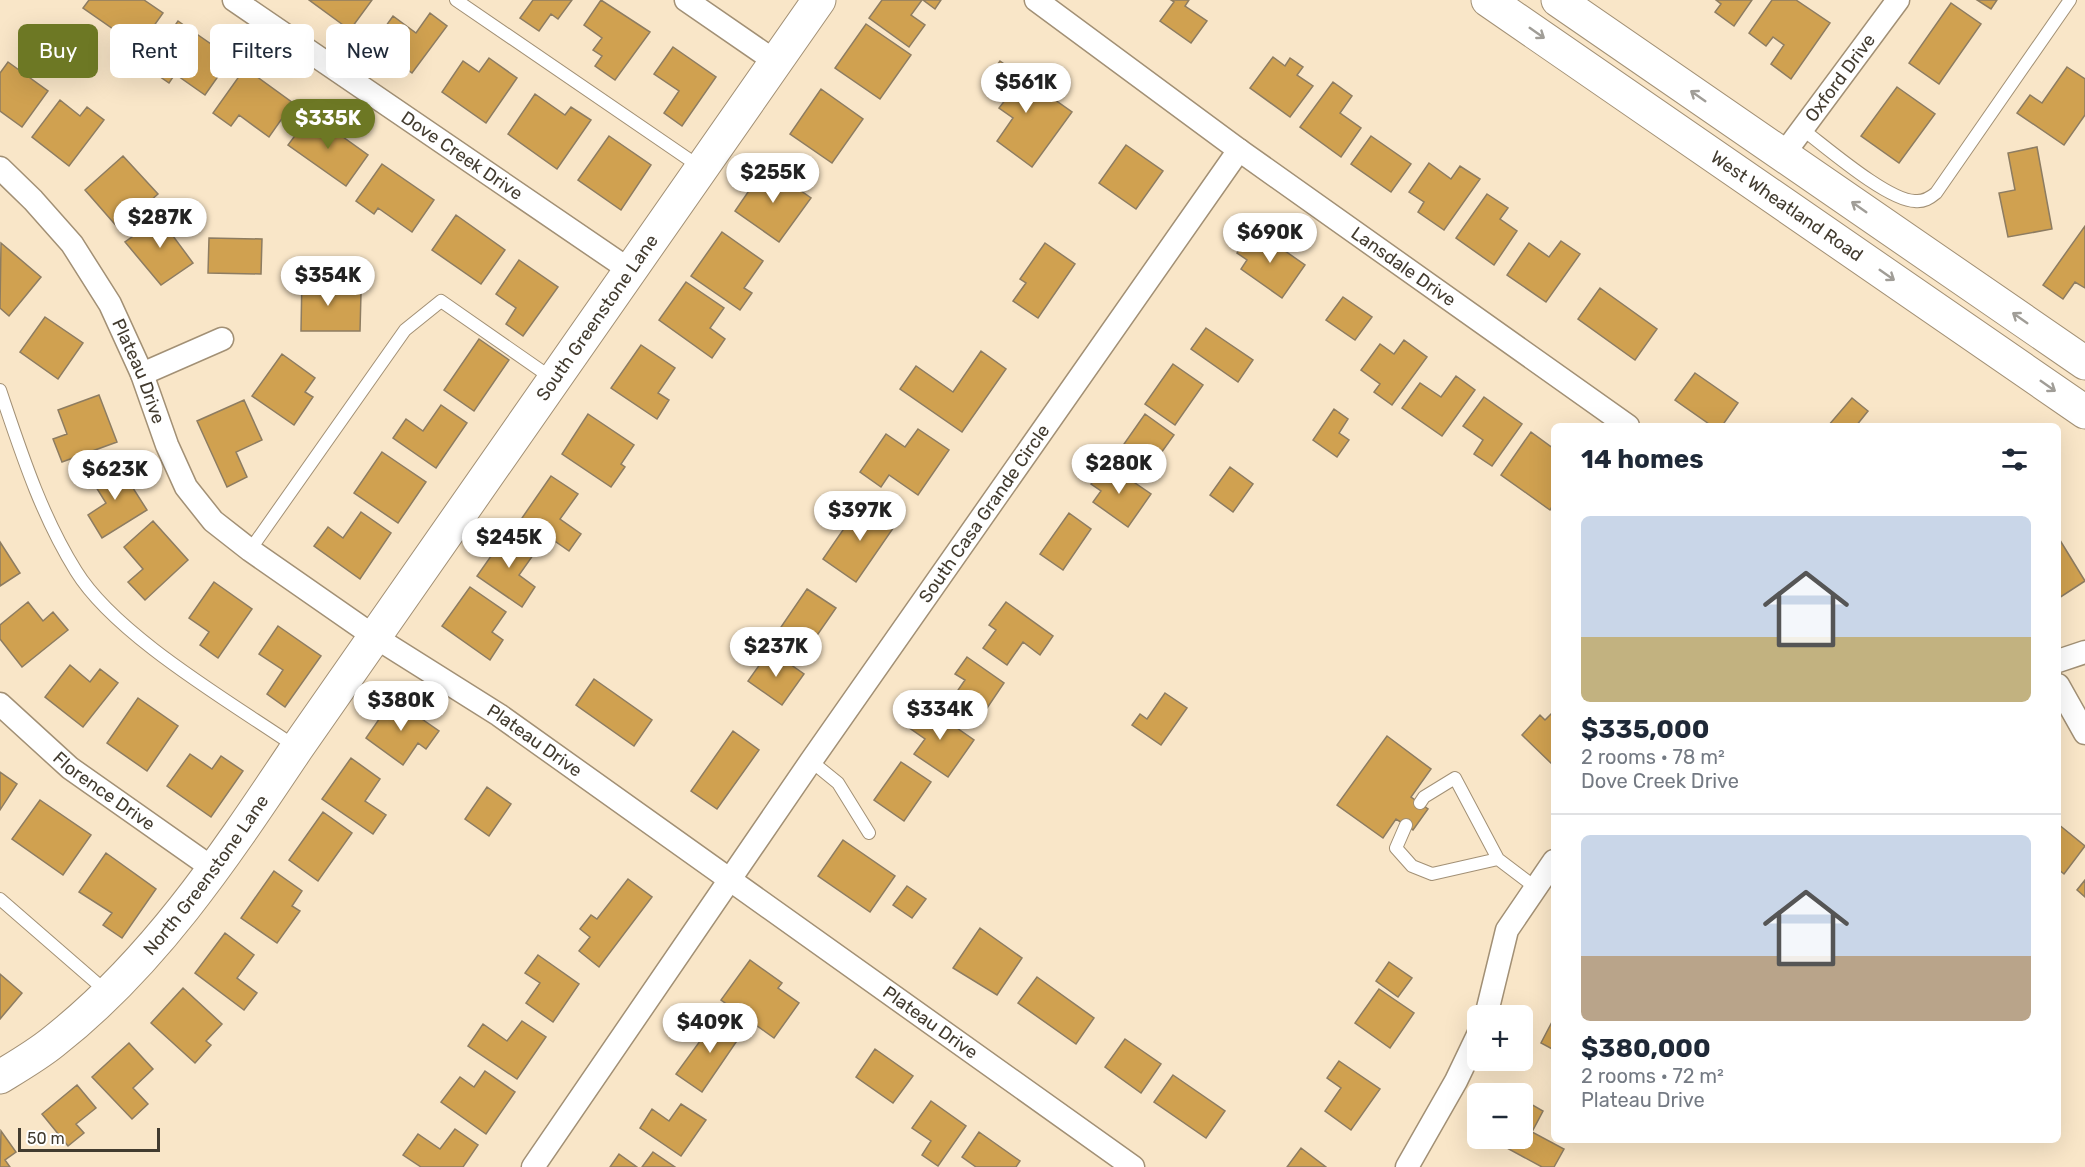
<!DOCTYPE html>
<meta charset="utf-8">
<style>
body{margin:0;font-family:Rubik,sans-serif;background:#f2f2f3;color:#1f2937;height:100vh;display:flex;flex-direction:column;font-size:22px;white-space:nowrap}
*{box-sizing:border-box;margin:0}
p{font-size:20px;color:#747a83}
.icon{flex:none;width:33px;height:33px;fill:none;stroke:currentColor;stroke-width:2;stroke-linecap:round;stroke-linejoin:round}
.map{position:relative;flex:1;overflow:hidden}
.sheet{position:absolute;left:1551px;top:423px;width:510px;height:720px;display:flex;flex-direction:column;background:#fff;border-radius:9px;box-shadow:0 6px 24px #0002}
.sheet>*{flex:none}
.top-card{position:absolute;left:18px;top:24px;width:570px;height:54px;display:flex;gap:12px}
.tools{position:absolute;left:1467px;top:1005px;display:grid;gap:12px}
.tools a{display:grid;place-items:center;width:66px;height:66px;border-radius:9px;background:#fff;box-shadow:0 6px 24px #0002;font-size:30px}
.scale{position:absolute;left:18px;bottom:15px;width:142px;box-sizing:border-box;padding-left:6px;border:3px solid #423b2f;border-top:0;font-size:16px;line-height:21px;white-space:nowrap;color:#423b2f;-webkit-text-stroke:4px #fff;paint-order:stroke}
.price{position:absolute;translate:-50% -51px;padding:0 14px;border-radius:21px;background:#fff;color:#222;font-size:20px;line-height:39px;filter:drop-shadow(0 2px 3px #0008)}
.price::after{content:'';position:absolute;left:50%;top:36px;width:18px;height:14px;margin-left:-9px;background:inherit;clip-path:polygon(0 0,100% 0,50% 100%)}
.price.active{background:#6d7824;color:#fff}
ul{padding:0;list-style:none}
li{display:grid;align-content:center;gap:12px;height:318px;padding:0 30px}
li+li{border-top:2px solid #e0e1e3}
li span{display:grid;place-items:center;height:186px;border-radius:9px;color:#555}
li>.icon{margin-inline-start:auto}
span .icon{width:108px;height:108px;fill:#fffc;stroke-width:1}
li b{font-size:26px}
h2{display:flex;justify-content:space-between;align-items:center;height:72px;padding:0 30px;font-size:26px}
.tag{padding:0 21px;border-radius:9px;background:#fff;box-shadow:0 6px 24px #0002;font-size:21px;line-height:54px}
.tag.active{background:#6d7824;color:#fff}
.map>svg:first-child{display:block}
.building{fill:#d0a150;stroke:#8d7c61;stroke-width:1.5}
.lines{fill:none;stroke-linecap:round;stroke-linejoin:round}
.lane-casing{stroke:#a29075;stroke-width:14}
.street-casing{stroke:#a29075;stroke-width:25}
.secondary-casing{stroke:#a29075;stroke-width:35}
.lane{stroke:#fff;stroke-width:12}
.street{stroke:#fff;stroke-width:22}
.secondary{stroke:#fff;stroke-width:33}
.oneway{stroke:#a09d97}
.labels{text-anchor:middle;stroke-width:4.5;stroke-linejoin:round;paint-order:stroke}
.street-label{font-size:18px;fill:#423b2f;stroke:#fff}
</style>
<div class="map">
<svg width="2085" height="1167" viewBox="0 0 2085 1167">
<rect width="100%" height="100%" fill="#f9e6c8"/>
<!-- building -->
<path class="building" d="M 89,0 L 144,0 L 163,13 L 139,47 L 83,8 Z
M 309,0 L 372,0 L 350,30 Z
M 533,0 L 572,0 L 558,19 L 551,14 L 539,31 L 520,18 Z
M 601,0 L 650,32 L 615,80 L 595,66 L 602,56 L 593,50 L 602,38 L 584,25 Z
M 882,0 L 922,0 L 911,15 L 925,25 L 909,47 L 869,18 Z
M 923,0 L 941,0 L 935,9 Z
M 1171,0 L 1189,0 L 1185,6 L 1207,21 L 1191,43 L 1160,21 L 1174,2 Z
M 1716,0 L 1752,0 L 1734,26 L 1715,12 L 1721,4 Z
M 1772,0 L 1796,0 L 1830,23 L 1791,79 L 1771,64 L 1784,45 L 1773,37 L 1766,46 L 1749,33 Z
M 1977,0 L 1997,0 L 1991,9 Z
M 1951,3 L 1981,24 L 1939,84 L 1909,63 Z
M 430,13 L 447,26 L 412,73 L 373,44 L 393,16 L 416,33 Z
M 178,21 L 231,58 L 205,95 L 175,74 L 169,83 L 146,67 Z
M 866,24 L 911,55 L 880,99 L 835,68 Z
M 673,47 L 716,77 L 682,126 L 664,113 L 679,91 L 654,74 Z
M 1273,57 L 1285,66 L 1290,58 L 1303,67 L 1297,75 L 1313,86 L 1290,117 L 1250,88 Z
M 489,58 L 517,78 L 486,123 L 442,92 L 463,61 L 479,72 Z
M 1000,61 L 1072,112 L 1032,167 L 997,141 L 1013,118 L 999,108 L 1006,99 L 984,83 Z
M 8,62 L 48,91 L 22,127 L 0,111 L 0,73 Z
M 2067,67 L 2085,79 L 2085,115 L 2064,145 L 2017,113 L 2030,95 L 2042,103 Z
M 245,68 L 293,103 L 269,137 L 239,115 L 231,126 L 213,113 Z
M 1333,82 L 1352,96 L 1340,113 L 1361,128 L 1341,157 L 1300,127 Z
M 1897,87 L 1935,114 L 1899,163 L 1861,136 Z
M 821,89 L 863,119 L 832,163 L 790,134 Z
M 535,94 L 565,115 L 571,107 L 591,120 L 557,169 L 508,134 Z
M 60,100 L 80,116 L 87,107 L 104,120 L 69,166 L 32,137 Z
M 311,114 L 368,155 L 346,186 L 288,145 Z
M 609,136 L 651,165 L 621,210 L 578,180 Z
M 1371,136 L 1411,164 L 1391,192 L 1351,164 Z
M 1126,145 L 1163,171 L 1136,209 L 1099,183 Z
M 2037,147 L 2052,229 L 2008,237 L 1999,193 L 2015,190 L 2008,153 Z
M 123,156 L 158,194 L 119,229 L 85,190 Z
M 1429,163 L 1451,179 L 1460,166 L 1480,179 L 1444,230 L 1418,212 L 1424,202 L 1409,192 Z
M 382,164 L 434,200 L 412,232 L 378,208 L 374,214 L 356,201 Z
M 766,166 L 811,198 L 779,242 L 735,211 Z
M 1487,194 L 1508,208 L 1500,219 L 1517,231 L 1494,265 L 1456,238 Z
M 170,210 L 177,220 L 167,228 L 193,263 L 161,285 L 125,242 Z
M 456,215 L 505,250 L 481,284 L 432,250 Z
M 2085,226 L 2085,288 L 2075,282 L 2063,299 L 2043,285 Z
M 1254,229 L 1305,265 L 1282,298 L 1241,269 L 1247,260 L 1237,253 Z
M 722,232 L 763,261 L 744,288 L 752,293 L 740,310 L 691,276 Z
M 209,238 L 262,239 L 261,274 L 208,273 Z
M 1561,241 L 1580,254 L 1546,302 L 1507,275 L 1529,243 L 1549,257 Z
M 1,243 L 41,277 L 9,316 L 0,308 Z
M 1045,243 L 1075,264 L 1038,318 L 1013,301 L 1026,283 L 1020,279 Z
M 519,260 L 558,287 L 523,336 L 506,324 L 516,308 L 496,294 Z
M 302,276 L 336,277 L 336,293 L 361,293 L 360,331 L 301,331 Z
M 686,282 L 724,308 L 710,328 L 725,339 L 712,358 L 659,320 Z
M 1600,288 L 1657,329 L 1635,360 L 1578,319 Z
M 1343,297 L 1372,317 L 1355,340 L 1326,320 Z
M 45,317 L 83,343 L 58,379 L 20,352 Z
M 1206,328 L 1253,360 L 1238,382 L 1191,349 Z
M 479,339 L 509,360 L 474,411 L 444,390 Z
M 1404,340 L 1427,357 L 1392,405 L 1374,392 L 1380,384 L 1361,370 L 1380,344 L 1394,354 Z
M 641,345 L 675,368 L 658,393 L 669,400 L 657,419 L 611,388 Z
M 981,351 L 1006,369 L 962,432 L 900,389 L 916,366 L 953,392 Z
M 282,354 L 315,378 L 305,392 L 313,397 L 294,425 L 252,396 Z
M 1173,364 L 1203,385 L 1175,425 L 1145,404 Z
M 1695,373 L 1738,403 L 1722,426 L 1712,426 L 1675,400 Z
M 1456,376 L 1475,390 L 1442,436 L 1402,408 L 1420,383 L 1441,397 Z
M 99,395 L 117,442 L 62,462 L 53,439 L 67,434 L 58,410 Z
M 1484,397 L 1522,424 L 1492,466 L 1474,454 L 1483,440 L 1463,426 Z
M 1852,398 L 1868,411 L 1856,426 L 1828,426 Z
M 244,400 L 262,440 L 236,452 L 247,477 L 227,487 L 197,421 Z
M 441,405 L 467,423 L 436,468 L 393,438 L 406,419 L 423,431 Z
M 1334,409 L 1348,419 L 1339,433 L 1349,440 L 1337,457 L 1313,440 Z
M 588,414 L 634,445 L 621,464 L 625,467 L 611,487 L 562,454 Z
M 1145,414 L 1174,435 L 1146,474 L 1117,454 Z
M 918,429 L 949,450 L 918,495 L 889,475 L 881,487 L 860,472 L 886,434 L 905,447 Z
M 1531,432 L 1554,449 L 1554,503 L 1550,510 L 1501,475 Z
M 382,452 L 426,482 L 398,523 L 354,493 Z
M 117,463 L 147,510 L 102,538 L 88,515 L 106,503 L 91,479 Z
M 1106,463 L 1151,494 L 1128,527 L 1093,502 L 1101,491 L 1091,484 Z
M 1230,467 L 1253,484 L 1233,512 L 1210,495 Z
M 551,476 L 578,494 L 560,519 L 581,534 L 569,551 L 522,518 Z
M 863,501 L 896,524 L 856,582 L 823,559 Z
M 361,512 L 391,533 L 360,579 L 314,546 L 328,527 L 343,538 Z
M 1069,513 L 1091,529 L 1063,570 L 1040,554 Z
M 153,521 L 188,560 L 145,600 L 128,582 L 143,569 L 124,547 Z
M 508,532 L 536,551 L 519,575 L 535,587 L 522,607 L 477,576 Z
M 2058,537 L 2085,581 L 2059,598 L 2058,597 Z
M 0,542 L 20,573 L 0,586 Z
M 214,582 L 252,609 L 218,658 L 200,645 L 209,632 L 189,618 Z
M 470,587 L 506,612 L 492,632 L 503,640 L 490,660 L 442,626 Z
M 807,589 L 836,608 L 809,647 L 781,627 Z
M 28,602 L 43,621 L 53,612 L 68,630 L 22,667 L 0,639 L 0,625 Z
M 1006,602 L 1053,636 L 1040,655 L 1023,642 L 1007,665 L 983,648 L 996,630 L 989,625 Z
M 278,626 L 321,656 L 285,707 L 267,694 L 283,670 L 259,654 Z
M 770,650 L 804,674 L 782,705 L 748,681 Z
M 967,657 L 1004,683 L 975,726 L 947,706 L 965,680 L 955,674 Z
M 70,665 L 90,682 L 100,669 L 118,683 L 83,727 L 45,697 Z
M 594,679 L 652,720 L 634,746 L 576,705 Z
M 1165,693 L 1187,708 L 1161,745 L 1132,725 L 1140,714 L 1147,719 Z
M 138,698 L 178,726 L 147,771 L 107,743 Z
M 393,699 L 439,731 L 426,749 L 418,743 L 403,765 L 366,738 Z
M 924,705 L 974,740 L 948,777 L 914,754 L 925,739 L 908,727 Z
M 1554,711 L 1554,766 L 1522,735 L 1540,715 L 1545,720 Z
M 733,731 L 759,750 L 717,809 L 691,791 Z
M 1387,736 L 1431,769 L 1411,797 L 1428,809 L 1413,830 L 1396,819 L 1383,838 L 1337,805 Z
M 190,754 L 212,769 L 221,756 L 243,771 L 211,817 L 167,786 Z
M 351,758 L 380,779 L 365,801 L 386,815 L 373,834 L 322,799 Z
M 901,762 L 931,782 L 904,821 L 874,800 Z
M 0,772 L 17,784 L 0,810 Z
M 487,787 L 511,804 L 489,836 L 465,819 Z
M 40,800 L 91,835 L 63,875 L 12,839 Z
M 323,812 L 352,833 L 318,881 L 289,860 Z
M 2058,824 L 2085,846 L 2064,874 L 2058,869 Z
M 843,840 L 895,876 L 870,912 L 818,876 Z
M 106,853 L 156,889 L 122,938 L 103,925 L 112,913 L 79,892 Z
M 274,871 L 302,891 L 292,906 L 300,911 L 277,943 L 241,918 Z
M 628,879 L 652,897 L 599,967 L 579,951 L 590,937 L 580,929 L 591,915 L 597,919 Z
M 2085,880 L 2085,897 L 2077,890 Z
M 907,886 L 926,899 L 912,918 L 893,905 Z
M 980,928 L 1022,958 L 997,995 L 953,968 Z
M 225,933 L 254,955 L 237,978 L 257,993 L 244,1010 L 195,973 Z
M 538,955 L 579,984 L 553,1022 L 526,1003 L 540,983 L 525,973 Z
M 750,960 L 782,983 L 778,988 L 799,1003 L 774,1038 L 721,1000 Z
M 1389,962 L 1412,978 L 1398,997 L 1376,981 Z
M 0,974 L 22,993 L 0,1019 Z
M 1037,977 L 1094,1018 L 1076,1044 L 1018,1003 Z
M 183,988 L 222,1024 L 206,1041 L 211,1045 L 195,1063 L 151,1023 Z
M 1379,989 L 1414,1013 L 1390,1048 L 1355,1023 Z
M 719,1015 L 743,1032 L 702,1092 L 676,1074 Z
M 1554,1018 L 1554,1050 L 1541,1043 Z
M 522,1021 L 546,1037 L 517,1079 L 468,1046 L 483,1024 L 507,1041 Z
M 1125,1039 L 1161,1064 L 1141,1093 L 1105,1067 Z
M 129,1043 L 153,1069 L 133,1088 L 148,1104 L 132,1119 L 92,1077 Z
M 875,1049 L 913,1076 L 893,1103 L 856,1077 Z
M 1339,1061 L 1380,1089 L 1351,1130 L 1325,1111 L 1341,1088 L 1327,1078 Z
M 485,1071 L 515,1092 L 486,1134 L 441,1102 L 460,1077 L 474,1087 Z
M 1173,1075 L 1225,1111 L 1206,1138 L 1154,1102 Z
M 77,1085 L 96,1108 L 76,1124 L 84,1133 L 68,1146 L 42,1114 Z
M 1522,1099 L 1543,1111 L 1532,1132 L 1564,1149 L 1554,1167 L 1542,1167 L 1494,1141 L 1496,1138 L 1522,1138 Z
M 931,1101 L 966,1126 L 938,1166 L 922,1155 L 931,1141 L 912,1128 Z
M 681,1104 L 706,1120 L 681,1156 L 640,1128 L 652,1109 L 669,1121 Z
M 455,1129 L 478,1145 L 463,1167 L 421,1167 L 403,1155 L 418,1134 L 440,1149 Z
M 1,1131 L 16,1152 L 5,1160 L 10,1167 L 0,1167 Z
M 979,1132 L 1020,1161 L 1016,1167 L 976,1167 L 962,1157 Z
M 1301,1148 L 1326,1167 L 1287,1167 Z
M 653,1152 L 675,1167 L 642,1167 Z
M 619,1154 L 637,1167 L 610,1167 Z"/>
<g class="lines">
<!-- lane casing -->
<g class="lane-casing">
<path id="lane" d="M 456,0 L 700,167
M 1802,129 C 1826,147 1888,201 1915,201 C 1924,202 1930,198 1936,193 L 2070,0
M 0,390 C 21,452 41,515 76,571 C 116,636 232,703 296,747
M 250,550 L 405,330 L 441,301 L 553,379
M 811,761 L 838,783 L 869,833
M 1420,803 L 1424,797 L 1455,778 L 1498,859 L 1535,887
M 1406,825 L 1396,848 L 1412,866 L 1432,874 L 1498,859
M 0,899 L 107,992"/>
</g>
<!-- street casing -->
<g class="street-casing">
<g id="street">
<path id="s1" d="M 234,0 L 631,271"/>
<path d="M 686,0 L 776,62"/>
<path id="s2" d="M 1036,0 L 1239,150 L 1628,426"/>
<path id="s3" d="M 1783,155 L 1898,0"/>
<path id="s4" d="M 0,168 L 33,200 L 72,244 L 110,304 L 142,374 L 167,445 L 186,487 L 213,521 L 250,550 L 375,637 L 499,715 L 1133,1167"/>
<path d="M 142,374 L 222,339"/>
<path d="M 2058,661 L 2085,652"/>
<path d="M 2058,685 L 2085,733"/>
<path id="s5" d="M 0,704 L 70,768 L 215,870"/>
<path d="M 1486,1016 L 1507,930 L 1554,861"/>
<path id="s6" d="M 533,1167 L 811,761 L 1239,150"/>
<path d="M 1407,1167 L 1456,1081 L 1478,1035"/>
</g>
</g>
<!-- secondary casing -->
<g class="secondary-casing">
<g id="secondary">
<path id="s7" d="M 1488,0 L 2085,412"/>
<path d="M 1558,0 L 2085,363"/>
<path id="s8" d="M 0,1077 C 18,1066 37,1055 53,1042 C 155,962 226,854 297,748 L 819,0"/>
</g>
</g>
<!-- lane -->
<use href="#lane" class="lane"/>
<!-- street -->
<use href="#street" class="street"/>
<!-- secondary -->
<use href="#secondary" class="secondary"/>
</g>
<!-- one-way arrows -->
<defs><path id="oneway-shaft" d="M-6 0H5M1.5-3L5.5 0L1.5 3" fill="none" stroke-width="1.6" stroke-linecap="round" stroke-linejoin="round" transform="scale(1.5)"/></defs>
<g class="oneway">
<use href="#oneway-shaft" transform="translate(1537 33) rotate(35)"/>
<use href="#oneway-shaft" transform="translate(1698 96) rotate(-145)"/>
<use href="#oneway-shaft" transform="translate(1859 207) rotate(-145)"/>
<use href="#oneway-shaft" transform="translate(1887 275) rotate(35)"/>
<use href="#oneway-shaft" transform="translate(2020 318) rotate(-145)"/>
<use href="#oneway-shaft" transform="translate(2048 386) rotate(35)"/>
</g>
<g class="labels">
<!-- street labels -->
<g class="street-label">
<text dy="6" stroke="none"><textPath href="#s3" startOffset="96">Oxford Drive</textPath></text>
<text dy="6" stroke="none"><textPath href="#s1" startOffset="276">Dove Creek Drive</textPath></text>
<text dy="6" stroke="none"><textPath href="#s7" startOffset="363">West Wheatland Road</textPath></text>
<text dy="6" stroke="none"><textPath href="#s2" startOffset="454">Lansdale Drive</textPath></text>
<text dy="6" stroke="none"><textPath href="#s8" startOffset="972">South Greenstone Lane</textPath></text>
<text dy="6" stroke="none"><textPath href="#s4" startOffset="249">Plateau Drive</textPath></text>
<text dy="6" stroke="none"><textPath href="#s6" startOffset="794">South Casa Grande Circle</textPath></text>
<text dy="6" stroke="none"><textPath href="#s4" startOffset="807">Plateau Drive</textPath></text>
<text dy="6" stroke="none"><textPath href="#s5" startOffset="136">Florence Drive</textPath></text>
<text dy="6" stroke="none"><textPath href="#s8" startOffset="291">North Greenstone Lane</textPath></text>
<text dy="6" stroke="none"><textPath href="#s4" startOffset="1293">Plateau Drive</textPath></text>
</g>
</g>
</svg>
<div class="tools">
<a>+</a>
<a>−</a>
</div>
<div class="scale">50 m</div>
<b class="price" style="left:1026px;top:114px">$561K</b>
<b class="price active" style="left:328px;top:150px">$335K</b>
<b class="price" style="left:773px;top:204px">$255K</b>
<b class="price" style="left:160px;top:249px">$287K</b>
<b class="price" style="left:1270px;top:264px">$690K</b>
<b class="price" style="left:328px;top:307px">$354K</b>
<b class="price" style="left:1119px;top:495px">$280K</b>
<b class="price" style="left:115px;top:501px">$623K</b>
<b class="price" style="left:860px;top:542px">$397K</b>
<b class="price" style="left:509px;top:569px">$245K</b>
<b class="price" style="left:776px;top:678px">$237K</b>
<b class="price" style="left:401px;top:732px">$380K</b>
<b class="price" style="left:940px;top:741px">$334K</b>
<b class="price" style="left:710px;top:1054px">$409K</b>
<div class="top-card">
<a class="tag active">Buy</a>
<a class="tag">Rent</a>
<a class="tag">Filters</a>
<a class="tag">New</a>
</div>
<section class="sheet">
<h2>14 homes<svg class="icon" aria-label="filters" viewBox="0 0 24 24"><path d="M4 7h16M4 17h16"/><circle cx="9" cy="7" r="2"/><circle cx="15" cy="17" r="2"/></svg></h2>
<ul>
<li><span style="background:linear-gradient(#c9d6e8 65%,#c2b280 0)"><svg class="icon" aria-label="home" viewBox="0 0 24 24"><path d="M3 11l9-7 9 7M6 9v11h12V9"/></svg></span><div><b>$335,000</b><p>2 rooms · 78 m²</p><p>Dove Creek Drive</p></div></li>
<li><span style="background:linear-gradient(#c9d6e8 65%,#b9a48a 0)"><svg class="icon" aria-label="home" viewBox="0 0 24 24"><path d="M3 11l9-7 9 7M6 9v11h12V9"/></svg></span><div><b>$380,000</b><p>2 rooms · 72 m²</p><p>Plateau Drive</p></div></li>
</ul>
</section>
</div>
